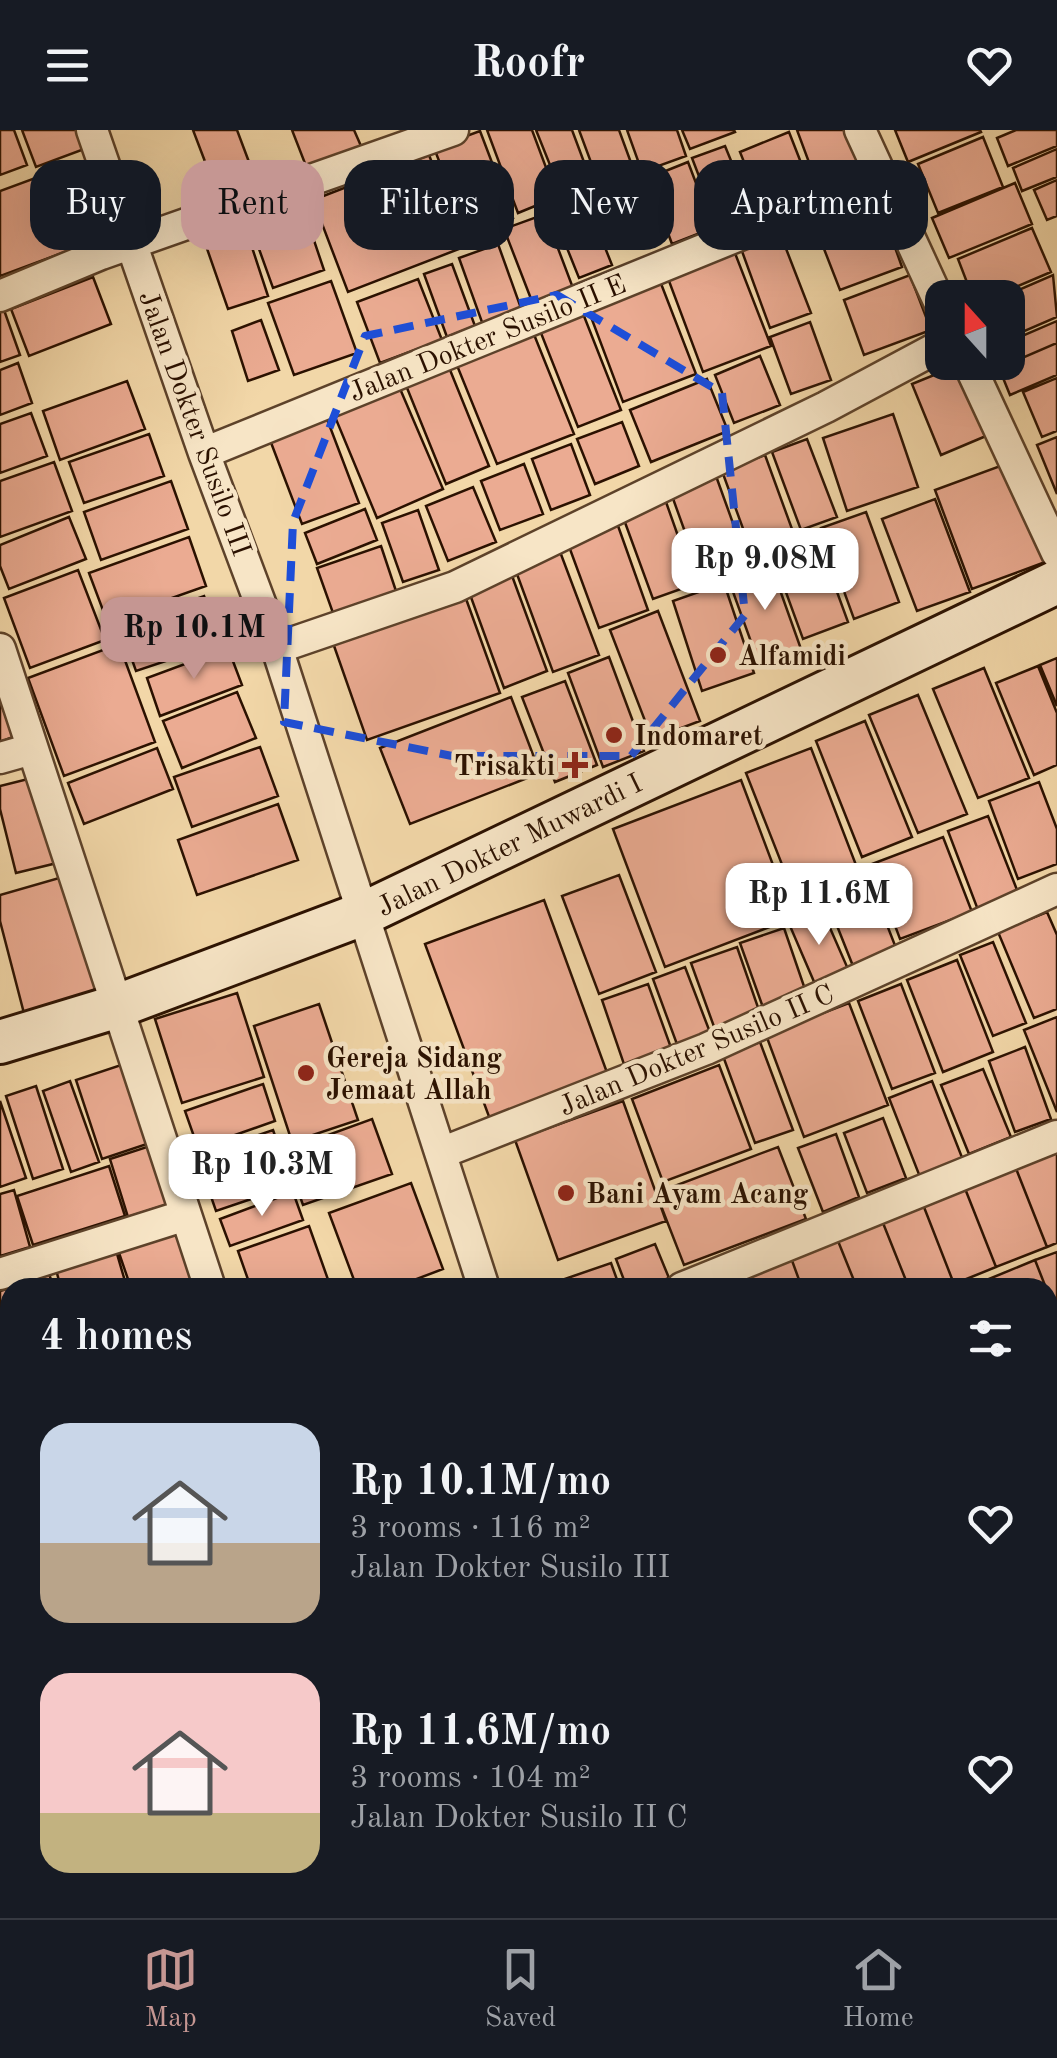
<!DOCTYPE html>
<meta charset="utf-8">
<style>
body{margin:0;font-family:"Old Standard TT",serif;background:#20242c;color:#f1f3f6;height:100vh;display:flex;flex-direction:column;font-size:38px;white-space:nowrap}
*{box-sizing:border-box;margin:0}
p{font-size:32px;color:#9ea1a6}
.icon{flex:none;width:55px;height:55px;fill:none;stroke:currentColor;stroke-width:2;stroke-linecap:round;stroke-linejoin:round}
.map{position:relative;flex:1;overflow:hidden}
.sheet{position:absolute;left:0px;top:1148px;width:1058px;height:642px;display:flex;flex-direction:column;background:#171b24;border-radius:30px 30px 0 0;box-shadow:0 10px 40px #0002}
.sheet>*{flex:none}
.hud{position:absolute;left:30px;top:30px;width:998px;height:90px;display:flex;gap:20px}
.needle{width:65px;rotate:339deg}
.buttons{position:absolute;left:925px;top:150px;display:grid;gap:20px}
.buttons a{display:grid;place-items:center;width:100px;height:100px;border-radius:20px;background:#171b24;box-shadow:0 10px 40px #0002;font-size:50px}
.price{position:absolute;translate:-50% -85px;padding:0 22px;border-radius:20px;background:#fff;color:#222;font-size:32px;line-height:65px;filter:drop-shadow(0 2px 5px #0008)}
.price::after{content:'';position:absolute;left:50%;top:60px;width:30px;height:22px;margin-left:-15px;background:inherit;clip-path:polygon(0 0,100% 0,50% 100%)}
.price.active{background:#c59692;color:#111}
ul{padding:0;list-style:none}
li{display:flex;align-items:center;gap:30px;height:250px;padding:0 40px}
li span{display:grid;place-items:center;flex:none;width:280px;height:200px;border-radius:30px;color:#555}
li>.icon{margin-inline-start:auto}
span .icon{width:120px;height:120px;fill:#fffc;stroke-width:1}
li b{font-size:42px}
h2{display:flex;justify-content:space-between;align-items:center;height:120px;padding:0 40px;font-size:42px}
.pill{padding:0 35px;border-radius:30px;background:#171b24;box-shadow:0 10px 40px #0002;font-size:35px;line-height:90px}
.pill.active{background:#c59692;color:#111}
header{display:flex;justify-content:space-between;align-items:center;height:130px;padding:0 40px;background:#171b24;font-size:45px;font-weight:800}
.menu{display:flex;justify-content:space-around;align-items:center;height:140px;border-top:2px solid #363941;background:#171b24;font-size:28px;color:#9ea1a6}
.menu a{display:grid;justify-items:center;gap:5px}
.menu .active{color:#c59692}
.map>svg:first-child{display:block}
.building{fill:#ebab92;stroke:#2b1100;stroke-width:2.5}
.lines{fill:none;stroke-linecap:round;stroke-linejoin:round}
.lane-casing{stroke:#5d422a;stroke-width:20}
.street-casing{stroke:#5d422a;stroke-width:35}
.secondary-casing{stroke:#2b1100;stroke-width:48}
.lane{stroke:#f7e5c6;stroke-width:15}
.street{stroke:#f7e5c6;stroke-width:30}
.secondary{stroke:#f7e5c6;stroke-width:42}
.marked{fill:none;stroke:#1d4ed8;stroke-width:8;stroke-dasharray:20 12;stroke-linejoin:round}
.poi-dot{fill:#8f2418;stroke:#f7e5c6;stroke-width:4}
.labels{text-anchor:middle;stroke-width:9;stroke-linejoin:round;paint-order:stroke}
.street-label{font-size:28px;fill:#2b1100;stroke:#f7e5c6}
.poi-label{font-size:28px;font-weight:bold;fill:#2b1100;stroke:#f7e5c6;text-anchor:start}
</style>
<header><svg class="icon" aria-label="menu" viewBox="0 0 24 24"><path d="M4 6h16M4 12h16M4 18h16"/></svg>Roofr<svg class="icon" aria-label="heart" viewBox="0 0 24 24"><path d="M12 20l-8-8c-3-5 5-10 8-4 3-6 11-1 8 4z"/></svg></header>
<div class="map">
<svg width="1057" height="1788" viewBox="0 0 1057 1788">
<rect width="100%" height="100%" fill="#f2d7a8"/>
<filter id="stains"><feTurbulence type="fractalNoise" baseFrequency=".002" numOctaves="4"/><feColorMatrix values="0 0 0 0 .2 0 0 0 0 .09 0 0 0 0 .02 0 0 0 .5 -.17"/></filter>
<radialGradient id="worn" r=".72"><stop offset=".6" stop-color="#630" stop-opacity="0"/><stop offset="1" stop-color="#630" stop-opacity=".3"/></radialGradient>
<!-- building -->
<path class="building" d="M 0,0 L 14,0 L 27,35 L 0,45 Z
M 22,0 L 81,0 L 87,18 L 36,37 Z
M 193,0 L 237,0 L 255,48 L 217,63 Z
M 292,0 L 354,0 L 361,16 L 306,36 Z
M 487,0 L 532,0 L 557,67 L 518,83 Z
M 536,0 L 572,0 L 590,48 L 560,60 Z
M 579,0 L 619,0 L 637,49 L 602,62 Z
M 627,0 L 677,0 L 686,26 L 642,42 Z
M 682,0 L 734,0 L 735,2 L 690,19 Z
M 797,0 L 855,0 L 868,35 L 817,54 Z
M 895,0 L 980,0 L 981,2 L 908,32 Z
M 1016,0 L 1057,0 L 1057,16 L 1008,36 L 997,8 Z
M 480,1 L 513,88 L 468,105 L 434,18 Z
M 789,2 L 814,66 L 765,85 L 740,22 Z
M 983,7 L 1003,57 L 938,83 L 918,34 Z
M 725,16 L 752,82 L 718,96 L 692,28 Z
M 1057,19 L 1057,47 L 1022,61 L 1013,38 Z
M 429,25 L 464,117 L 348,162 L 313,70 Z
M 688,32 L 713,98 L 672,114 L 648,48 Z
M 65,37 L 92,112 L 0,146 L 0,61 Z
M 1057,50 L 1057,86 L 1047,90 L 1034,60 Z
M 1015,53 L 1032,94 L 949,128 L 932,88 Z
M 642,54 L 659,97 L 610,116 L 593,73 Z
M 876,64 L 902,137 L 840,160 L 812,88 Z
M 584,65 L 612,135 L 579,148 L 551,78 Z
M 301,72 L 324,140 L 273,158 L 249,91 Z
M 545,84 L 573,158 L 533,174 L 504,99 Z
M 245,96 L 268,166 L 228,179 L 204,110 Z
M 778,98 L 811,183 L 770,198 L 739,113 Z
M 1032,98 L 1051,142 L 990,168 L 973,168 L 958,129 Z
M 498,114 L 522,181 L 483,195 L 459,128 Z
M 733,118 L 771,216 L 703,242 L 666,143 Z
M 452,134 L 475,196 L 447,207 L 424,144 Z
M 910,145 L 931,200 L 864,225 L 844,170 Z
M 1053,145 L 1057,187 L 1008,208 L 1008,168 L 1000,168 Z
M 93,147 L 111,194 L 29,226 L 11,179 Z
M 418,149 L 442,210 L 380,233 L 357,172 Z
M 331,151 L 357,223 L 294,245 L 268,173 Z
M 660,151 L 696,244 L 623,272 L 588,179 Z
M 4,180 L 20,225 L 0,232 L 0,182 Z
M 582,181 L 621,280 L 578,297 L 539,198 Z
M 261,190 L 279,240 L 248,251 L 232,201 Z
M 1057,191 L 1057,213 L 999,238 L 997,232 L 1008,232 L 1008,212 Z
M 810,192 L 831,250 L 791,264 L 770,207 Z
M 533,202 L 574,304 L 497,334 L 456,233 Z
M 1057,213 L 1057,245 L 1010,265 L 999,238 Z
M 760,226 L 780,275 L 734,293 L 715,245 Z
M 18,233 L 32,273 L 0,285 L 0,240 Z
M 448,235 L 489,336 L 446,354 L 405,253 Z
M 956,236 L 986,306 L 941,325 L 912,254 Z
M 1057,248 L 1057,301 L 1042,307 L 1023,262 Z
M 707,249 L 728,301 L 651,332 L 630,280 Z
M 127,251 L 145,299 L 60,330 L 43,281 Z
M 398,254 L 443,359 L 377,388 L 333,282 Z
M 31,283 L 47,326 L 0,343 L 0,294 Z
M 893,284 L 918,357 L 847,381 L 823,308 Z
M 327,289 L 359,373 L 302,394 L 270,310 Z
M 622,292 L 639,336 L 595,354 L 577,309 Z
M 149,304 L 164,346 L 84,373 L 69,332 Z
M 1057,307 L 1057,364 L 1037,315 Z
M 807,309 L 837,387 L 801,400 L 772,322 Z
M 571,314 L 590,365 L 551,380 L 532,329 Z
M 765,325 L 796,410 L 753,426 L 722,341 Z
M 54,332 L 72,381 L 0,407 L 0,351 Z
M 1011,332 L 1048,431 L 972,459 L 935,360 Z
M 524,334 L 543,384 L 500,400 L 481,351 Z
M 716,346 L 748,435 L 703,452 L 671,363 Z
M 171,351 L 188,399 L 101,430 L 84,382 Z
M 473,357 L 496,412 L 448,431 L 426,376 Z
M 935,369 L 970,462 L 917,481 L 882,389 Z
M 666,372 L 695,454 L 653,469 L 623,387 Z
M 365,379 L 377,410 L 317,434 L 305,403 Z
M 418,380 L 439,440 L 403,452 L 382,393 Z
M 866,382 L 899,472 L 854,489 L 821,398 Z
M 69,387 L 86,429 L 9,459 L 0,436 L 0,415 Z
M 617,393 L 648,480 L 599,498 L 567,411 Z
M 189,407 L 206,456 L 107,491 L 89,443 Z
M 817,407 L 848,492 L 803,509 L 772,424 Z
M 381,416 L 396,461 L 333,483 L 317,438 Z
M 559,419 L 599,525 L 553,542 L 514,436 Z
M 770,432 L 801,519 L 759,534 L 728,448 Z
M 78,440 L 105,510 L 30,538 L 4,468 Z
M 511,443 L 547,541 L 504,558 L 468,459 Z
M 724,453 L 754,543 L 702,561 L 673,471 Z
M 204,466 L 220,513 L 136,541 L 120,496 Z
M 465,466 L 500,563 L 367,610 L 333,513 Z
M 658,481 L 700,591 L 652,609 L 610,500 Z
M 119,514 L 155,612 L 64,646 L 28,548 Z
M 228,518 L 242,555 L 160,586 L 147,548 Z
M 609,527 L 644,621 L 603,637 L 568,543 Z
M 1057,528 L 1057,576 L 1040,535 Z
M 1038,536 L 1057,583 L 1057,635 L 1034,645 L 996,553 Z
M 984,538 L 1029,648 L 978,668 L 933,559 Z
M 565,551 L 597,635 L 555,652 L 522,567 Z
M 237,562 L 256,608 L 182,638 L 163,591 Z
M 918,565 L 967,684 L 918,703 L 869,585 Z
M 511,567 L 540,643 L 410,694 L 380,618 Z
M 0,570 L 13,607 L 0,612 Z
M 865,591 L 912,707 L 862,727 L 816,611 Z
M 260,617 L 278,666 L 192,697 L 174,647 Z
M 157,618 L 173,659 L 84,694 L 68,653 Z
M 811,618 L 856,735 L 792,760 L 746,643 Z
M 36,647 L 57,733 L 16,743 L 0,679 L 0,656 Z
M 741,650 L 793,788 L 665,837 L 613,699 Z
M 1039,652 L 1057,699 L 1057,734 L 1018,749 L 989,671 Z
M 278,674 L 298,730 L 197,765 L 178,710 Z
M 988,686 L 1019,765 L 978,780 L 948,701 Z
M 943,707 L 972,782 L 900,809 L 872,734 Z
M 866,741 L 896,818 L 853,836 L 822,758 Z
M 619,745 L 656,842 L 599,864 L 562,766 Z
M 66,746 L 99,872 L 26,891 L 0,791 L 0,765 Z
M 544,770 L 609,948 L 491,992 L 425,814 Z
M 823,782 L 848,839 L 815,854 L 790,796 Z
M 1047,782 L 1057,805 L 1057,879 L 1034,888 L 998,802 Z
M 784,798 L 808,868 L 765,883 L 740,813 Z
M 993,812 L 1026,893 L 993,906 L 960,825 Z
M 737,817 L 762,889 L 717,905 L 691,833 Z
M 957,830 L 993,922 L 943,942 L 907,850 Z
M 685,837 L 711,905 L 678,917 L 653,849 Z
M 648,854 L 674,926 L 627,943 L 602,870 Z
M 901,854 L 935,943 L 892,959 L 858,871 Z
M 237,863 L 264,947 L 182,973 L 155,889 Z
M 849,873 L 888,975 L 804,1007 L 766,905 Z
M 319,874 L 358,990 L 292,1012 L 254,896 Z
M 1057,887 L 1057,982 L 1024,900 Z
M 760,912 L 793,1000 L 755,1013 L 723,926 Z
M 1025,917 L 1051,989 L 1015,1002 L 989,931 Z
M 130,932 L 156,1011 L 102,1029 L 76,950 Z
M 719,935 L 751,1019 L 663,1052 L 632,969 Z
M 983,939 L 1011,1007 L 969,1024 L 941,955 Z
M 70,951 L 99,1032 L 71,1042 L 43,961 Z
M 932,951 L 963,1030 L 920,1047 L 889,968 Z
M 263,954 L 275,991 L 198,1018 L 185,981 Z
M 36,956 L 63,1039 L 33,1049 L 6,966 Z
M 0,971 L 26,1048 L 0,1057 Z
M 623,971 L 666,1091 L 558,1130 L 515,1010 Z
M 883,988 L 906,1048 L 867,1063 L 844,1003 Z
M 372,989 L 392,1044 L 303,1075 L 284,1021 Z
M 273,1000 L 292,1055 L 216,1081 L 197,1026 Z
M 836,1004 L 859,1067 L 823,1082 L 798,1018 Z
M 156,1014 L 175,1072 L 128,1087 L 110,1029 Z
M 778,1017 L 806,1089 L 684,1135 L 656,1063 Z
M 1057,1019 L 1057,1113 L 1047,1117 L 1015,1036 Z
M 109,1036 L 125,1086 L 33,1115 L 17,1066 Z
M 1015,1036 L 1047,1117 L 996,1137 L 964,1056 Z
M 411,1053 L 443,1139 L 393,1158 L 357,1158 L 329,1083 Z
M 964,1056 L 996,1137 L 954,1154 L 922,1072 Z
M 14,1060 L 30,1117 L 0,1126 L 0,1064 Z
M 293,1062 L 303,1090 L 230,1116 L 220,1089 Z
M 922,1072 L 954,1154 L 944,1158 L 909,1158 L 881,1088 Z
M 881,1088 L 909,1158 L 857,1158 L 836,1106 Z
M 309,1096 L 331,1158 L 251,1158 L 238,1121 Z
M 182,1098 L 202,1158 L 131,1158 L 118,1120 Z
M 836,1106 L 857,1158 L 802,1158 L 790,1125 Z
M 655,1114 L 669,1148 L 644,1158 L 627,1158 L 616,1129 Z
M 115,1117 L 127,1158 L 61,1158 L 55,1136 Z
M 1057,1122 L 1057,1186 L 1035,1130 Z
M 790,1125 L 802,1158 L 740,1158 L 735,1146 Z
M 1035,1130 L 1046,1158 L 967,1158 Z
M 611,1133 L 620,1158 L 558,1158 L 556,1152 Z
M 49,1144 L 54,1158 L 17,1158 L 16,1155 Z
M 10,1158 L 10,1237 L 0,1239 L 0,1161 Z
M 1048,1161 L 1057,1186 L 1057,1209 L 1048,1213 Z
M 1048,1261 L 1057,1285 L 1057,1363 L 1048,1367 Z
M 4,1331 L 10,1349 L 10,1409 L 5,1411 L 0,1397 L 0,1333 Z
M 1056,1366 L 1057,1498 L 1048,1502 L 1048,1369 Z
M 10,1412 L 10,1497 L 0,1501 L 0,1416 Z
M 10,1607 L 10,1743 L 0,1717 L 0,1611 Z
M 10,1760 L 10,1780 L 33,1780 L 36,1788 L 0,1788 L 0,1764 Z"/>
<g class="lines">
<!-- lane casing -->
<g class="lane-casing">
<path id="lane" d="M 1048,1648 L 1057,1645
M 1048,1730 L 1057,1726
M 961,1788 L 964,1780"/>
</g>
<!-- street casing -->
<g class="street-casing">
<path id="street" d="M 92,0 L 204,323 L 277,518 L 484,1158
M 860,0 L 942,178
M 0,166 L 101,124 L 453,0
M 968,232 L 1057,423
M 204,323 L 882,47
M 277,518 L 455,457 L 826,277 L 942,215
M 0,519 L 210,1158
M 0,628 L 32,619
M 441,1023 L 706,919 L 1057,759
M 0,1144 L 186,1085
M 682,1158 L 1057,1006
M 1048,1242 L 1057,1238
M 0,1326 L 10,1323
M 0,1574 L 10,1570"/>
</g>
<!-- secondary casing -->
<g class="secondary-casing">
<path id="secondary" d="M 0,912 L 115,877 L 365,783 L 1057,452
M 1048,1581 L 1057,1578
M 502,1788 L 522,1780"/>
</g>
<!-- lane -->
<use href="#lane" class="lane"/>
<!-- street -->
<use href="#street" class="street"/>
<!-- secondary -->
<use href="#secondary" class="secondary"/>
</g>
<!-- marked area -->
<path class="marked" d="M 557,165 L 722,263 L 745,485 L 631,626 L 452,626 L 284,592 L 293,392 L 365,206 Z"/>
<!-- markers -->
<g class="poi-dot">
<circle cx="718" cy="525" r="10"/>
<circle cx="614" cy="605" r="10"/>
<path d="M570 620h10v10h10v10h-10v10h-10v-10h-10v-10h10z"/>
<circle cx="306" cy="943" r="10"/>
<circle cx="566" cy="1063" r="10"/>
</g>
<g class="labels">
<!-- street labels -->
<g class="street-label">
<text transform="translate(487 207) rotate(-22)" y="10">Jalan Dokter Susilo II E</text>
<text transform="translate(196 293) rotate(70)" y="10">Jalan Dokter Susilo III</text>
<text transform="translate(509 714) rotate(-26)" y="10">Jalan Dokter Muwardi I</text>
<text transform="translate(696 919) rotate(-23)" y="10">Jalan Dokter Susilo II C</text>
</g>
<!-- poi labels -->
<g class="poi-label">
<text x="738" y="535">Alfamidi</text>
<text x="634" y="615">Indomaret</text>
<text x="555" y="645" text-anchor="end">Trisakti</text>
<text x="326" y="937">Gereja Sidang<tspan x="326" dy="32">Jemaat Allah</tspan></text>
<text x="586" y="1073">Bani Ayam Acang</text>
</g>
</g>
<rect width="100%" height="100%" filter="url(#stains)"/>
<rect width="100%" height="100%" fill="url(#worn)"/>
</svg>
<div class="buttons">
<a><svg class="needle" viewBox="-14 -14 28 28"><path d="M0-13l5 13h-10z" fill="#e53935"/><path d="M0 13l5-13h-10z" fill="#9ea1a6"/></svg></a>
</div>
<b class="price" style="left:765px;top:483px">Rp 9.08M</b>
<b class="price active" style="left:194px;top:552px">Rp 10.1M</b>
<b class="price" style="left:819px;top:818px">Rp 11.6M</b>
<b class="price" style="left:262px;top:1089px">Rp 10.3M</b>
<div class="hud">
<a class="pill">Buy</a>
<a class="pill active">Rent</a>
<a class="pill">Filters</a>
<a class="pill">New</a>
<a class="pill">Apartment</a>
</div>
<section class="sheet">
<h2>4 homes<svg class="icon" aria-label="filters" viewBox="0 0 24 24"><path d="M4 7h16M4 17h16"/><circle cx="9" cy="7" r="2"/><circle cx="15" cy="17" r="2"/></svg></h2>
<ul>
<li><span style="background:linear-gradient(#c9d6e8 60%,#b9a48a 0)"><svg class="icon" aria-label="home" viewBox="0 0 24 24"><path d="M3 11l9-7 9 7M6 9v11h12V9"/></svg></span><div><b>Rp 10.1M/mo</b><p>3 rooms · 116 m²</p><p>Jalan Dokter Susilo III</p></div><svg class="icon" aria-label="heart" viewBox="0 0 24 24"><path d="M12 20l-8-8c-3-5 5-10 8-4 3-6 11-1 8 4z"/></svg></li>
<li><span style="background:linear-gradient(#f6c9c9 70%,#c2b280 0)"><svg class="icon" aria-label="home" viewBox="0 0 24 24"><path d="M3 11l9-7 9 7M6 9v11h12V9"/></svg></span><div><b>Rp 11.6M/mo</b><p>3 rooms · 104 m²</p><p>Jalan Dokter Susilo II C</p></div><svg class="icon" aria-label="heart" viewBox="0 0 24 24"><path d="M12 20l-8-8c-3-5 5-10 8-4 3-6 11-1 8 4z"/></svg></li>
</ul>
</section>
</div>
<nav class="menu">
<a class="active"><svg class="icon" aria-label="map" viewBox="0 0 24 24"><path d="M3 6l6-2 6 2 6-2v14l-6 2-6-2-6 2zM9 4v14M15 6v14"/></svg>Map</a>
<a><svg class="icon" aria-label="saved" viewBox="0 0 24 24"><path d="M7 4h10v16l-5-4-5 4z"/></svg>Saved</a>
<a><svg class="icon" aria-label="home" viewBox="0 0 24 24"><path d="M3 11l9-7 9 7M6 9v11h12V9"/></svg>Home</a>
</nav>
